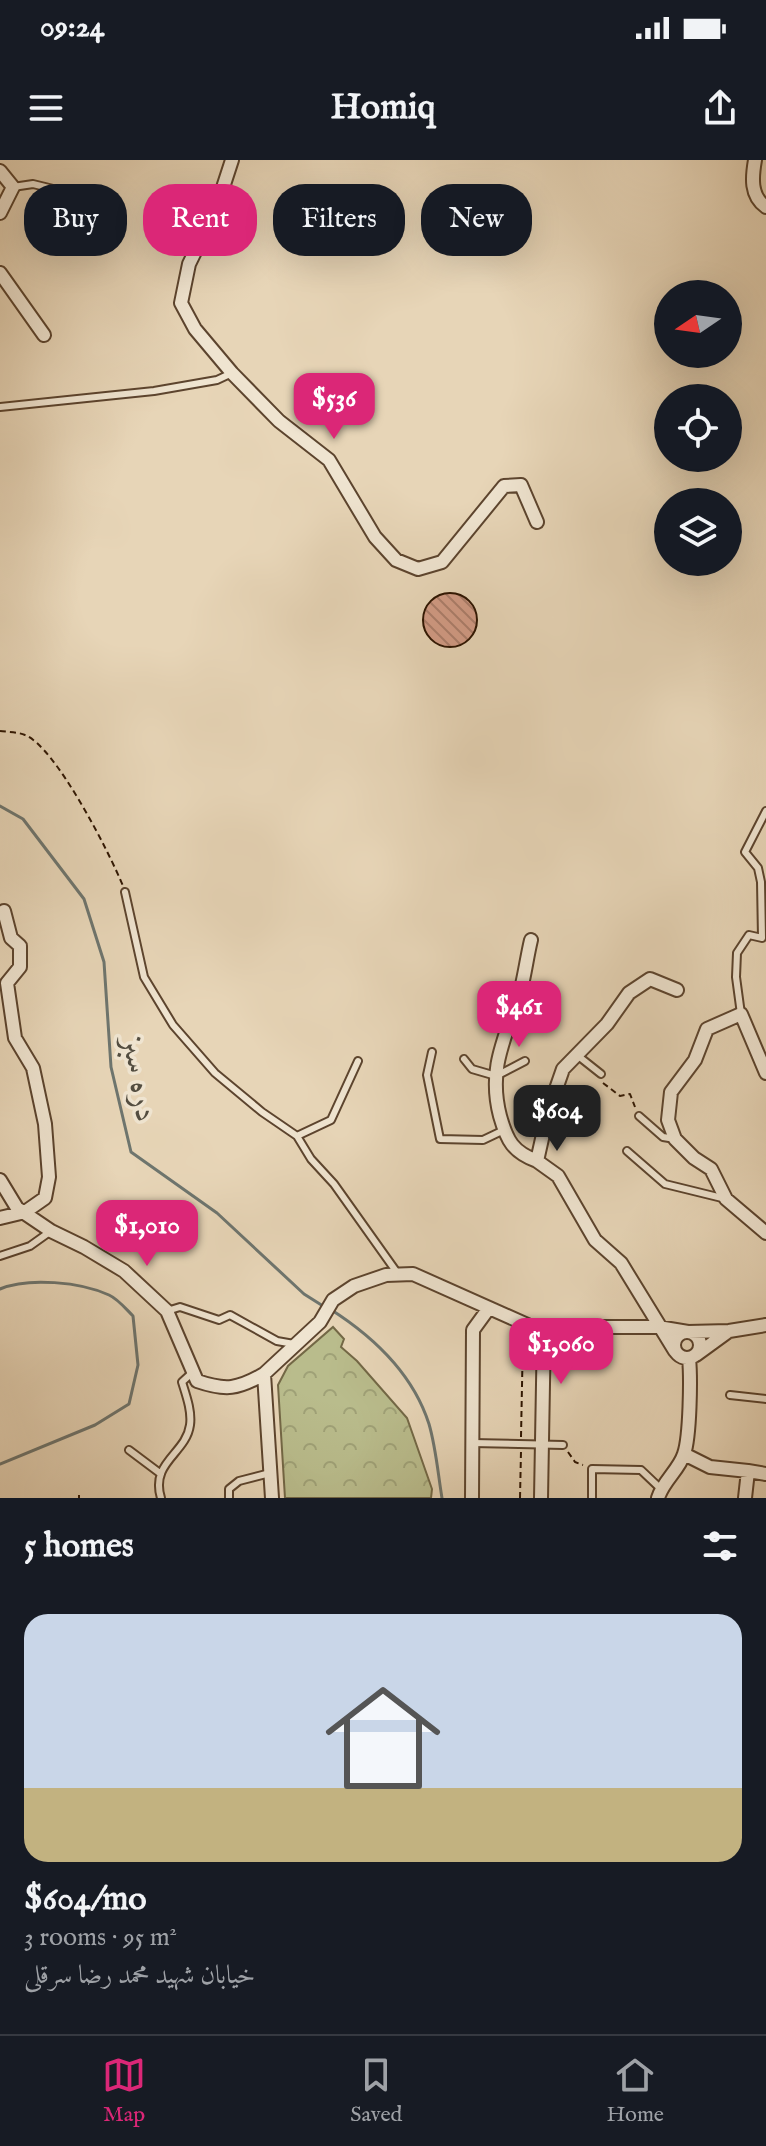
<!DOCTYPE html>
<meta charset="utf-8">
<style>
body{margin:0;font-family:"IM FELL English",Amiri,serif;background:#20242c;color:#f1f3f6;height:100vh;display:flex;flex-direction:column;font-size:30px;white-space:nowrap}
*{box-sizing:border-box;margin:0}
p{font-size:26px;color:#9ea1a6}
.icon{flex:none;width:44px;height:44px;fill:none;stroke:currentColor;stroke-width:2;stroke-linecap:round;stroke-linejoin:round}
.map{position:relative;height:1338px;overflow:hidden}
.panel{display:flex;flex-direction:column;background:#171b24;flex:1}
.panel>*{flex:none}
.hud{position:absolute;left:24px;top:24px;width:718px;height:72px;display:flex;gap:16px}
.needle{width:52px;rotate:257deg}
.buttons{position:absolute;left:654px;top:120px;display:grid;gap:16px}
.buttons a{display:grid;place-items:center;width:88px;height:88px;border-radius:50%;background:#171b24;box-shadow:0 8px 32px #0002;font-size:40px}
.price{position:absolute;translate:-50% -68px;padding:0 18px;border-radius:16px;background:#db2777;color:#fff;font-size:26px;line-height:52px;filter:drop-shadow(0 2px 4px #0008)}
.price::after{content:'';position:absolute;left:50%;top:48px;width:24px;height:18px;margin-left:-12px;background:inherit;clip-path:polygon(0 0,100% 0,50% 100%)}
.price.current{background:#222;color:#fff}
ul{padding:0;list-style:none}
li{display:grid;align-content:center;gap:16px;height:424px;padding:0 24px}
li+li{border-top:2px solid #363941}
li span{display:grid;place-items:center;height:248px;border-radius:24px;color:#555}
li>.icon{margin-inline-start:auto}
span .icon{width:144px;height:144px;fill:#fffc;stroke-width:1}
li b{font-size:34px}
h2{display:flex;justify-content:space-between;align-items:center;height:96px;padding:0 24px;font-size:34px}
.tag{padding:0 28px;border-radius:32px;background:#171b24;box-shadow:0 8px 32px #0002;font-size:28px;line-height:72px}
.tag.current{background:#db2777;color:#fff}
.status{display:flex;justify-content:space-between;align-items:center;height:56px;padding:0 40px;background:#171b24;direction:ltr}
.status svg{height:22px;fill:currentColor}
header{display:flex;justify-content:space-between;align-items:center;height:104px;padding:0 24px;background:#171b24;font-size:36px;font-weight:700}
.tab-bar{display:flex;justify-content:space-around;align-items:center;height:112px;border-top:2px solid #363941;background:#171b24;font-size:22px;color:#9ea1a6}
.tab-bar a{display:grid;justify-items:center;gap:4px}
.tab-bar .current{color:#db2777}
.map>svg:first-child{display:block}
.park{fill:url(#park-crowns);stroke:#736846;stroke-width:2}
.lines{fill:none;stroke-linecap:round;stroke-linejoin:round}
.stream{stroke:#6e756e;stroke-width:3}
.building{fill:url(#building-back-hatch);stroke:#2d1400;stroke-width:2}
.service-casing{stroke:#5c442e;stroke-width:10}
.minor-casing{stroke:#5c442e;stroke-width:16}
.path{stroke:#2d1400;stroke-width:2;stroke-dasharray:6 4;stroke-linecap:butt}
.service{stroke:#efe4d0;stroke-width:6}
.minor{stroke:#efe4d0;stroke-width:12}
.labels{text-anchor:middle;stroke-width:7;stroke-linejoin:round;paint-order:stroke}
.water-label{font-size:34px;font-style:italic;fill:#534d40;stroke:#efe4d0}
</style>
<div class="status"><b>09:24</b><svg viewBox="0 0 49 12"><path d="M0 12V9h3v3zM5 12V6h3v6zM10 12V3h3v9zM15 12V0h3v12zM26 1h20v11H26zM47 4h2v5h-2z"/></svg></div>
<header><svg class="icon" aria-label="menu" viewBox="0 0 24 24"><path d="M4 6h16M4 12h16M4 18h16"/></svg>Homiq<svg class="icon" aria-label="share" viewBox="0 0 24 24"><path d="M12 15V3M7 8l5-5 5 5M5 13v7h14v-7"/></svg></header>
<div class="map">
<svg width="766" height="1338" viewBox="0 0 766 1338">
<defs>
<pattern id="park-crowns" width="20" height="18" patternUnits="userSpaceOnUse" patternTransform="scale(2)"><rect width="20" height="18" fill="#b9bc8c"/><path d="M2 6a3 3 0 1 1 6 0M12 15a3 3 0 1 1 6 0" fill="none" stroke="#9fa177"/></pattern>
<pattern id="building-back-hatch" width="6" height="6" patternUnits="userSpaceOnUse" patternTransform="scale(2)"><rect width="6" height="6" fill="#d29b85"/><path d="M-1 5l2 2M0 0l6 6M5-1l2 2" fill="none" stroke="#ab7d6a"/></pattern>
</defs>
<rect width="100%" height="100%" fill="#e7d5b7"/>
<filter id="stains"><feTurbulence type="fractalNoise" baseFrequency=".0025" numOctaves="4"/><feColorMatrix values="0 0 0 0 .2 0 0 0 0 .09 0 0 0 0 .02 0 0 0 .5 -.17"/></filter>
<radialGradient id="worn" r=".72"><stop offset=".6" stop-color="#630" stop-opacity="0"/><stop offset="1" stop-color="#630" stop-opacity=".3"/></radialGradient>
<!-- park -->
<path class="park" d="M 333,1167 L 344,1179 L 341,1187 L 357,1201 L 407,1258 L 432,1329 L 431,1338 L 285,1338 L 278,1225 L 288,1206 Z"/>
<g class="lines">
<!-- stream -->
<path class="stream" d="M 0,646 L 23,659 L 84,739 L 104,802 L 111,907 L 131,992 L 217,1053 L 304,1134 L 323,1146
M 0,1129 C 28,1117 81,1122 109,1135 C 118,1139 126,1149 133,1156 L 138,1205 L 129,1244 L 95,1265 L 0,1304
M 330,1149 C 374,1177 413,1214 429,1264 C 436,1288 438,1314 442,1338"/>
</g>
<!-- building -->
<path class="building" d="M423 460a27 27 0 1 1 54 0a27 27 0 1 1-54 0Z"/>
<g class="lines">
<!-- service casing -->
<g class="service-casing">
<path id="service" d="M 13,27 L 33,24 L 82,36
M 0,247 L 154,231 L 217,220 L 232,213
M 125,732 L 144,817 L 173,865 L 215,913 L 262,952 L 297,976 L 311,999 L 334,1024 L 398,1114
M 741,854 L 736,817 L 737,793 L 749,775 L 762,778 L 761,722 L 758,708 L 745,692 L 766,651
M 432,892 L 427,915 L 440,979 L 483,980 L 504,970
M 577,895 L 601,914
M 464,899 L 472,909 L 496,916 L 525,901
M 639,956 L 663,977 L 675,979
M 297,976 L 331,960 L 358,901
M 627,991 L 665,1024 L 726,1039
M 0,1096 L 30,1086 L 51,1071
M 167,1151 L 180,1147 L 219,1160 L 230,1155 L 277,1181 L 294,1184
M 730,1235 L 766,1239
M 472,1283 L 563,1285
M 129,1290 L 161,1314
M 161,1338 C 150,1302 186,1294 190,1265 C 192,1251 186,1235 182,1222 L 193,1212
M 229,1338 L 229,1329 L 239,1321 L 270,1313
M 592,1338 L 592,1309 L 641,1310 L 661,1329"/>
</g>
<!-- minor casing -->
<g class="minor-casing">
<path id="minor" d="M 232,0 L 216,49 L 189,104 L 181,143 L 195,169 L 232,213 L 279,261 L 329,300 L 375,377 L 396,400 L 418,409 L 442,402 L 504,326 L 521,325 L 537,362
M 755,0 C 752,17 750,36 766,47
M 0,11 L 13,27 L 0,53
M 0,113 L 44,175
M 531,780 C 527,797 525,813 521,829 C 507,875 487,906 500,956 C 507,981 513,992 537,1001
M 766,913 L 741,854 L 707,869 L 695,900 L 671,932 L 668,960 L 675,979 L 694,998 L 711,1009 L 726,1039 L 766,1073
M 0,1020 L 17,1048 L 51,1071 L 84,1087 L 124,1111 L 167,1151 L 197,1221 C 226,1231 238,1229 264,1214
M 0,1058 L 25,1052 L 45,1038 L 49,1017 L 45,964 L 33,908 L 15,878 L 7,823 L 20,807 L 20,786 L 11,778 L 4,751
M674 1185a13 13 0 1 1 26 0a13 13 0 1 1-26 0Z
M 675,1191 L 621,1103 L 595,1080 L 558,1016 L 537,1001 L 548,952 L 563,909 L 607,864 L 629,833 L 650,819 L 677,830
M 696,1195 L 729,1171
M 684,1294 L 710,1307 L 748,1311 L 745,1338
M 748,1311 L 766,1314
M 272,1338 L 264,1214 L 320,1162 L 333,1140 L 354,1126 L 386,1115 L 413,1114 L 532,1167 L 658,1167 L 688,1172 L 729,1171 L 766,1165
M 472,1338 L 473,1170 L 489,1148
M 541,1338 L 544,1167
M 658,1338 C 663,1321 679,1310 684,1294 C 690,1277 691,1218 689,1198"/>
</g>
<!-- path -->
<path class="path" d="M 0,571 C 8,572 18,572 25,575 C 56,587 110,694 123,726
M 603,923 L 620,936 L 630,934 L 635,947
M 521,1277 L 523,1175
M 568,1292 L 575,1302 L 583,1305
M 79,1335 L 79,1338
M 520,1338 L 521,1291"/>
<!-- service -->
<use href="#service" class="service"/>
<!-- minor -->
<use href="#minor" class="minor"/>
</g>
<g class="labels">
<!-- water labels -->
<g class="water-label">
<text transform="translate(142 919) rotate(80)" y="12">دره سبز</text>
</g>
</g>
<rect width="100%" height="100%" filter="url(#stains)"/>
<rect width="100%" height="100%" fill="url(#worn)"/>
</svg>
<div class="buttons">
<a><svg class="needle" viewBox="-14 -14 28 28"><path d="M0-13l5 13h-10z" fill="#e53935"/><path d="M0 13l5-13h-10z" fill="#9ea1a6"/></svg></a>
<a><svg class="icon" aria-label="locate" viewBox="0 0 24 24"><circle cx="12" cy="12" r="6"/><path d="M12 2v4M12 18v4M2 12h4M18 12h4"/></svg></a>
<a><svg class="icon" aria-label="layers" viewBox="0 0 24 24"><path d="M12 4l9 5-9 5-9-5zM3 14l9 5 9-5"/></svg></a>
</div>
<b class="price" style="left:334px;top:281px">$536</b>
<b class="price" style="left:519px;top:889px">$461</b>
<b class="price current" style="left:557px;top:993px">$604</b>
<b class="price" style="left:147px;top:1108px">$1,010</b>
<b class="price" style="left:561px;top:1226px">$1,060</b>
<div class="hud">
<a class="tag">Buy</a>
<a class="tag current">Rent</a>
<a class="tag">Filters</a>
<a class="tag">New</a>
</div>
</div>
<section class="panel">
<h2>5 homes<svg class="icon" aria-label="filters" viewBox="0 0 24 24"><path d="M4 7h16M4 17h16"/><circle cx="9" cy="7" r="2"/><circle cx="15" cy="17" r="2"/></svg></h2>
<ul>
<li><span style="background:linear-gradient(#c9d6e8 70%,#c2b280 0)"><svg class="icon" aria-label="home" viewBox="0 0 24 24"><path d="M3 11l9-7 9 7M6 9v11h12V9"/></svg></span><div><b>$604/mo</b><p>3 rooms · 95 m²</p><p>خیابان شهید محمد رضا سرقلی</p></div></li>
</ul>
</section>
<nav class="tab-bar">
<a class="current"><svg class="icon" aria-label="map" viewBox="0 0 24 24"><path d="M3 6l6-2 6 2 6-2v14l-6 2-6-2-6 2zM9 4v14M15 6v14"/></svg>Map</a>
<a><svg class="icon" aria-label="saved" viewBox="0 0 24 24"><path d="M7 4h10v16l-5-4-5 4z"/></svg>Saved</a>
<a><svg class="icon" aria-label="home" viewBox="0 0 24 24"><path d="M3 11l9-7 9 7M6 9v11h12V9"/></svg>Home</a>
</nav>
